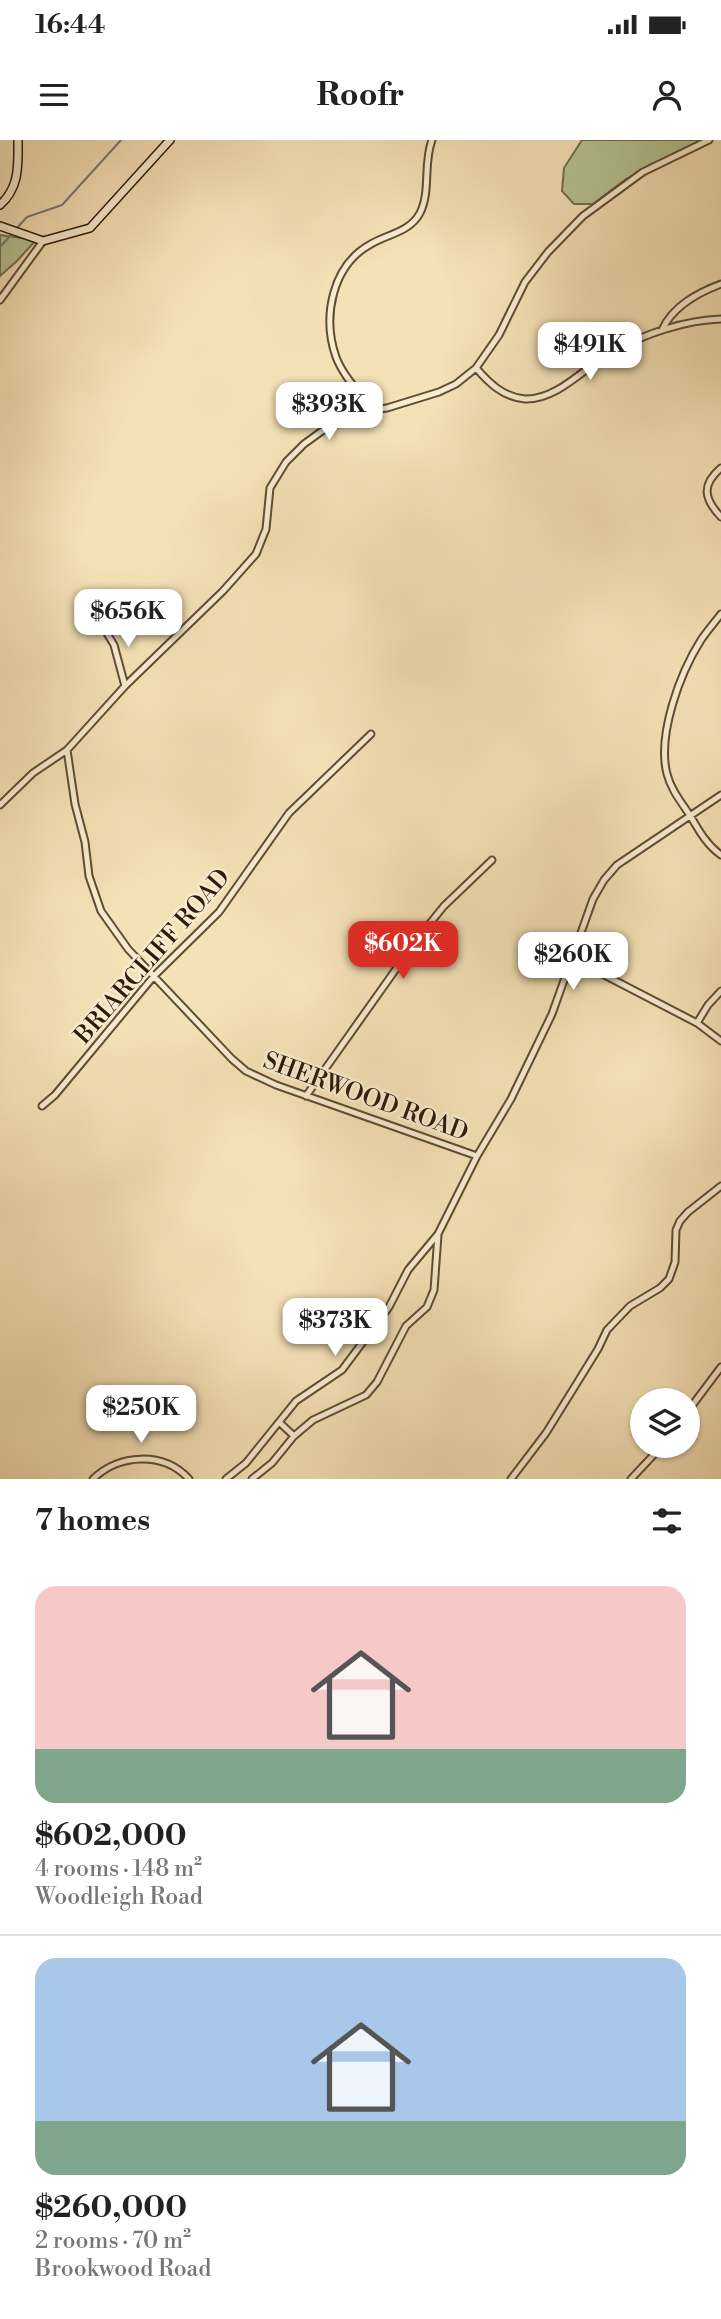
<!DOCTYPE html>
<meta charset="utf-8">
<style>
body{margin:0;font-family:"Libre Bodoni",serif;background:#f2f2f2;color:#222;height:100vh;display:flex;flex-direction:column;font-size:26px;white-space:nowrap}
*{box-sizing:border-box;margin:0}
p{font-size:23px;color:#767676}
.icon{flex:none;width:38px;height:38px;fill:none;stroke:currentColor;stroke-width:2;stroke-linecap:round;stroke-linejoin:round}
.map{position:relative;height:1339px;overflow:hidden}
.side{display:flex;flex-direction:column;background:#fff;flex:1}
.side>*{flex:none}
.controls{position:absolute;left:630px;top:1248px;display:grid;gap:14px}
.controls a{display:grid;place-items:center;width:70px;height:70px;border-radius:50%;background:#fff;box-shadow:0 2px 5px #0004;font-size:35px}
.price{position:absolute;translate:-50% -60px;padding:0 16px;border-radius:14px;background:#fff;color:#222;font-size:23px;line-height:46px;filter:drop-shadow(0 2px 4px #0008)}
.price::after{content:'';position:absolute;left:50%;top:42px;width:21px;height:16px;margin-left:-10px;background:inherit;clip-path:polygon(0 0,100% 0,50% 100%)}
.price.current{background:#d93025;color:#fff}
ul{padding:0;list-style:none}
li{display:grid;align-content:center;gap:14px;height:371px;padding:0 35px}
li+li{border-top:2px solid #e0e0e0}
li span{display:grid;place-items:center;height:217px;border-radius:21px;color:#555}
li>.icon{margin-inline-start:auto}
span .icon{width:126px;height:126px;fill:#fffc;stroke-width:1}
li b{font-size:30px}
h2{display:flex;justify-content:space-between;align-items:center;height:84px;padding:0 35px;font-size:30px}
.status{display:flex;justify-content:space-between;align-items:center;height:49px;padding:0 35px;background:#fff;direction:ltr}
.status svg{height:19px;fill:currentColor}
header{display:flex;justify-content:space-between;align-items:center;height:91px;padding:0 35px;background:#fff;font-size:32px;font-weight:800}
.map>svg:first-child{display:block}
.green{fill:#b5c493;stroke:#726e4d;stroke-width:2}
.lines{fill:none;stroke-linecap:round;stroke-linejoin:round}
.stream{stroke:#747a71;stroke-width:2}
.street-casing{stroke:#614b33;stroke-width:9}
.secondary-casing{stroke:#301907;stroke-width:10}
.street{stroke:#f8ecd0;stroke-width:5}
.secondary{stroke:#f8ecd0;stroke-width:7}
.labels{text-anchor:middle;stroke-width:5;stroke-linejoin:round;paint-order:stroke}
.street-label{font-size:24px;fill:#301907;stroke:#f8ecd0}
</style>
<div class="status"><b>16:44</b><svg viewBox="0 0 49 12"><path d="M0 12V9h3v3zM5 12V6h3v6zM10 12V3h3v9zM15 12V0h3v12zM26 1h20v11H26zM47 4h2v5h-2z"/></svg></div>
<header><svg class="icon" aria-label="menu" viewBox="0 0 24 24"><path d="M4 6h16M4 12h16M4 18h16"/></svg>Roofr<svg class="icon" aria-label="person" viewBox="0 0 24 24"><circle cx="12" cy="8" r="4"/><path d="M4 21q1-7 8-7t8 7"/></svg></header>
<div class="map">
<svg width="721" height="1339" viewBox="0 0 721 1339">
<rect width="100%" height="100%" fill="#f5e1b6"/>
<filter id="stains"><feTurbulence type="fractalNoise" baseFrequency=".00286" numOctaves="4"/><feColorMatrix values="0 0 0 0 .2 0 0 0 0 .09 0 0 0 0 .02 0 0 0 .5 -.17"/></filter>
<radialGradient id="worn" r=".72"><stop offset=".6" stop-color="#630" stop-opacity="0"/><stop offset="1" stop-color="#630" stop-opacity=".3"/></radialGradient>
<!-- green -->
<path class="green" d="M 582,0 L 704,0 L 626,39 L 593,64 L 574,64 L 562,51 L 564,28 Z
M 0,95 L 36,100 L 17,121 L 0,136 Z"/>
<g class="lines">
<!-- stream -->
<path class="stream" d="M 15,90 L 27,77 L 62,65 L 121,0
M 0,107 L 12,94"/>
<!-- street casing -->
<g class="street-casing">
<path id="street" d="M 0,160 L 43,101
M 662,190 C 673,166 697,153 721,144
M 476,228 C 489,243 503,257 525,259 C 558,260 586,226 613,211 C 645,194 685,180 721,179
M 372,270 C 360,253 343,236 336,217 C 322,177 332,125 371,104 C 388,94 410,92 420,73 C 431,51 423,23 432,0
M 721,328 C 701,345 704,359 721,377
M 721,474 C 714,483 707,491 701,500 C 680,533 657,595 667,634 C 671,650 682,663 691,677 C 699,691 707,705 721,715
M 102,485 L 114,505 L 125,546
M 67,610 L 75,664 L 85,702 L 89,736 L 101,771 L 128,809 L 232,919 L 246,931 L 276,945 L 477,1016
M 0,665 L 33,633 L 67,610 L 125,546 L 223,451 L 256,414 L 266,389 L 270,348 L 286,322 L 304,304 L 322,291 L 341,282 L 372,270 L 387,268 L 439,252 L 456,244 L 476,228 L 499,195 L 525,142 L 548,112 L 583,76 L 643,32 L 709,0
M 571,821 L 585,825 L 697,883 L 721,901
M 697,883 L 708,865 L 721,851
M 306,956 L 418,798 L 444,766 L 492,720
M 42,966 L 55,955 L 154,836 L 219,772 L 289,673 L 371,594
M 688,1271 L 721,1227
M 279,1282 L 294,1296
M 93,1339 C 119,1314 163,1311 189,1339
M 226,1339 L 246,1323 L 296,1261 L 342,1230 L 389,1167 L 408,1130 L 438,1094 L 477,1016 L 511,959 L 552,874 L 593,759 L 604,740 L 617,725 L 721,655
M 252,1339 L 272,1323 L 294,1296 L 313,1280 L 366,1255 L 377,1242 L 406,1186 L 427,1167 L 434,1150 L 438,1095
M 511,1339 L 546,1293 L 598,1209 L 607,1190 L 630,1166 L 660,1148 L 669,1139 L 675,1122 L 676,1090 L 680,1081 L 688,1072 L 721,1046
M 631,1339 L 662,1306"/>
</g>
<!-- secondary casing -->
<g class="secondary-casing">
<path id="secondary" d="M 0,65 C 20,47 18,25 18,0
M 0,86 L 43,101 L 90,88 L 170,0"/>
</g>
<!-- street -->
<use href="#street" class="street"/>
<!-- secondary -->
<use href="#secondary" class="secondary"/>
</g>
<g class="labels">
<!-- street labels -->
<g class="street-label">
<text transform="translate(152 816) rotate(-49)" y="8">BRIARCLIFF ROAD</text>
<text transform="translate(366 956) rotate(20)" y="8">SHERWOOD ROAD</text>
</g>
</g>
<rect width="100%" height="100%" filter="url(#stains)"/>
<rect width="100%" height="100%" fill="url(#worn)"/>
</svg>
<div class="controls">
<a><svg class="icon" aria-label="layers" viewBox="0 0 24 24"><path d="M12 4l9 5-9 5-9-5zM3 14l9 5 9-5"/></svg></a>
</div>
<b class="price" style="left:590px;top:242px">$491K</b>
<b class="price" style="left:329px;top:302px">$393K</b>
<b class="price" style="left:128px;top:509px">$656K</b>
<b class="price current" style="left:403px;top:841px">$602K</b>
<b class="price" style="left:573px;top:852px">$260K</b>
<b class="price" style="left:335px;top:1218px">$373K</b>
<b class="price" style="left:141px;top:1305px">$250K</b>
</div>
<section class="side">
<h2>7 homes<svg class="icon" aria-label="filters" viewBox="0 0 24 24"><path d="M4 7h16M4 17h16"/><circle cx="9" cy="7" r="2"/><circle cx="15" cy="17" r="2"/></svg></h2>
<ul>
<li><span style="background:linear-gradient(#f6c9c9 75%,#7fa58c 0)"><svg class="icon" aria-label="home" viewBox="0 0 24 24"><path d="M3 11l9-7 9 7M6 9v11h12V9"/></svg></span><div><b>$602,000</b><p>4 rooms · 148 m²</p><p>Woodleigh Road</p></div></li>
<li><span style="background:linear-gradient(#a9c7e8 75%,#7fa58c 0)"><svg class="icon" aria-label="home" viewBox="0 0 24 24"><path d="M3 11l9-7 9 7M6 9v11h12V9"/></svg></span><div><b>$260,000</b><p>2 rooms · 70 m²</p><p>Brookwood Road</p></div></li>
</ul>
</section>
